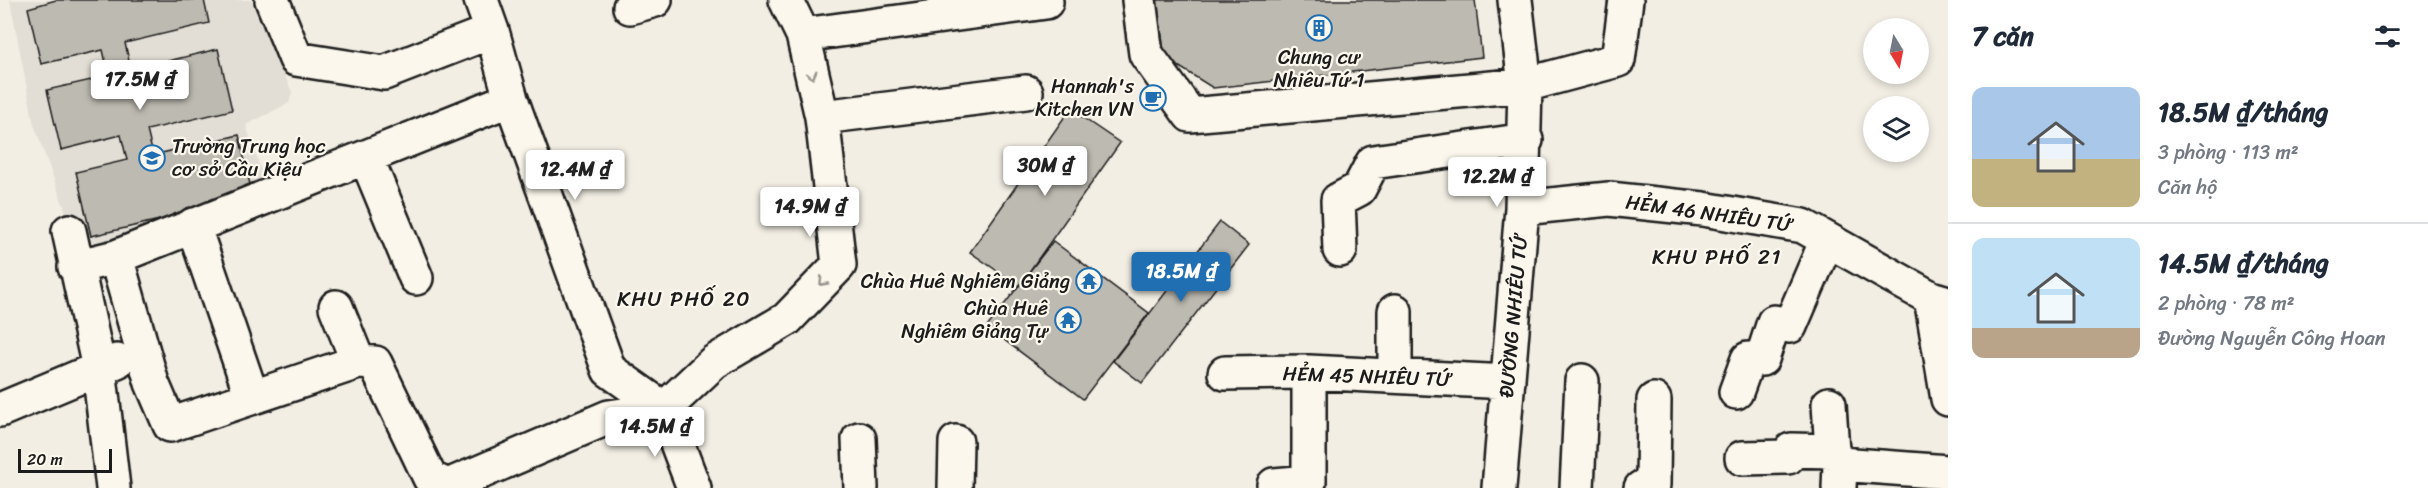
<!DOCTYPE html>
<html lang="vi">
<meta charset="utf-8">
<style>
body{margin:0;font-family:Sriracha,sans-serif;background:#f2f2f3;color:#1f2937;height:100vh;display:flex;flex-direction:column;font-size:22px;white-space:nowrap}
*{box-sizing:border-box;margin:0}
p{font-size:20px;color:#747a83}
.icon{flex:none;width:33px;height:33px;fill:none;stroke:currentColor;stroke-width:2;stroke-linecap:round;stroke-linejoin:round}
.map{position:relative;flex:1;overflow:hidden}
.sheet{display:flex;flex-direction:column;background:#fff;width:480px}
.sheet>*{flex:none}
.needle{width:39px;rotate:170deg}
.controls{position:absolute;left:1863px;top:18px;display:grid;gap:12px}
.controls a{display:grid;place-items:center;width:66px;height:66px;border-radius:50%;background:#fff;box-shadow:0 3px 9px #0003;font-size:30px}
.scale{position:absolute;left:18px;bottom:15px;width:94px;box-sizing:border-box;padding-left:6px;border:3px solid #1c1c1c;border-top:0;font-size:16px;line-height:21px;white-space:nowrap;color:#1c1c1c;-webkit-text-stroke:4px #fbf7ec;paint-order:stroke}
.price{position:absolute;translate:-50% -51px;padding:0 14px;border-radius:6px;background:#fff;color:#222;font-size:20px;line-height:39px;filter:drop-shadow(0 2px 3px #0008)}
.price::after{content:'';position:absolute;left:50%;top:36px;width:18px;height:14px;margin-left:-9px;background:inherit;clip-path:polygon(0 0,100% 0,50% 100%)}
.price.current{background:#1f6fb2;color:#fff}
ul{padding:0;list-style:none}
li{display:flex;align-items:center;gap:18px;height:150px;padding:0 24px}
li+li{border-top:2px solid #e0e1e3}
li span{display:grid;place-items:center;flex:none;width:168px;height:120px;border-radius:12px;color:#555}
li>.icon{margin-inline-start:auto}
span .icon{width:72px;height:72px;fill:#fffc;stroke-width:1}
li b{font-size:26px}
h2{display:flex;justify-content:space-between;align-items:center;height:72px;padding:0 24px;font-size:26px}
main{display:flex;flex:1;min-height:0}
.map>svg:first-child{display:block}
.built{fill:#e2ded5}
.building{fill:#bdbab1;stroke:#1c1c1c;stroke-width:1.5}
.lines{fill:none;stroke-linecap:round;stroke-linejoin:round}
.minor-casing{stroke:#1c1c1c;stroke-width:38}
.minor{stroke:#fbf7ec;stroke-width:33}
.oneway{stroke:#97948e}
.labels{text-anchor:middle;stroke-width:4.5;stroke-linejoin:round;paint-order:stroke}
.poi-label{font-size:20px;fill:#1c1c1c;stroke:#fbf7ec;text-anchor:end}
.street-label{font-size:20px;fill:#1c1c1c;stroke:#fbf7ec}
.neighbourhood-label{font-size:21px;letter-spacing:1.5px;fill:#1c1c1c;stroke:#fbf7ec}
</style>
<main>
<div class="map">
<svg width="1948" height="488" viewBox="0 0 1948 488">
<rect width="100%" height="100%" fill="#f2eee4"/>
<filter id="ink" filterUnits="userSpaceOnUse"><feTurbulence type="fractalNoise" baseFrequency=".0167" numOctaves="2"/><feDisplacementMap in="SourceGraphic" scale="12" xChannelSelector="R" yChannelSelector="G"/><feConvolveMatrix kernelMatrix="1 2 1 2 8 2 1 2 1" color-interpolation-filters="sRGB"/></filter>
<g filter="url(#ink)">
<!-- built -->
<path class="built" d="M 10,0 L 251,0 L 292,92 L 289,103 L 246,125 L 268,192 L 78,261 L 71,226 L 34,125 Z"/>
<!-- building -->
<path class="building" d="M 204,0 L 209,23 L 125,43 L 131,70 L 218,49 L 232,110 L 147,130 L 153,155 L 239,135 L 253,198 L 91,236 L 76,172 L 127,160 L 121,135 L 61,150 L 47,90 L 109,76 L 103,50 L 41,64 L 28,8 L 56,0 Z
M 1156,0 L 1475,0 L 1482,57 L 1213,88 L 1162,56 Z
M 1070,109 L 1120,143 L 1019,286 L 970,252 Z
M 1220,222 L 1249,245 L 1142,383 L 1113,361 Z
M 1053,241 L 1149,313 L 1083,399 L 987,327 Z"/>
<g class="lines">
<!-- minor casing -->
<g class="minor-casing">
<path id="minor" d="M 272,0 L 296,59 L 384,73 L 492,31
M 481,0 L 492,31 L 511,99 L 609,370 L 664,409
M 1139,0 L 1146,54 L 1190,115 L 1525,85 L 1515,0
M 630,7 L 655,0
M 803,35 L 1046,2 L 1045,0
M 822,117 L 1026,92
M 366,157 L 416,278
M 1522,208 L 1609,199 L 1703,209 L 1803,226 L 1931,298 L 1948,303
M 193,225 L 252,397
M 69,231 L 99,368 L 113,488
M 1340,250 L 1338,200 L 1359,189 L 1373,162 L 1526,140
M 116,257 L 152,383 L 170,425 L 358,362 L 375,363 L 430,478 L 448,486 L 609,417 L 664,409
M 75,267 L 116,257 L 511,99
M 1931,298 L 1948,399
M 336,307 L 358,362
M 1225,373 L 1309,372 L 1508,382
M 1395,376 L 1395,311
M 1736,392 L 1748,359 L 1762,359 L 1774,322 L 1790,326 L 1827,240
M 1829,404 L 1832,451 L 1840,464 L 1839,488
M 664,409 L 714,362 L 787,319 L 839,265 L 822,117 L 803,35 L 786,0
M 664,409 L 694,488
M 0,410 L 117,361
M 859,439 L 861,488
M 1742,458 L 1788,457 L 1791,450 L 1832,451
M 1840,464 L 1948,472
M 955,488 L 956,442
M 1274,488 L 1274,485 L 1309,482 L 1309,372
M 1499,488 L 1522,208 L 1525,85 L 1618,60 L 1626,0
M 1577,488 L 1582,381
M 1641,488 L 1653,485 L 1654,400"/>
</g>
<!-- minor -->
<use href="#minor" class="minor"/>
</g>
<!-- one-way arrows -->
<defs><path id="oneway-chevron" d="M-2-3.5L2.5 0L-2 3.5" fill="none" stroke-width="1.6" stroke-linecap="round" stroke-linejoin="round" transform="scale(1.5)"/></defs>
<g class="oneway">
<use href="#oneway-chevron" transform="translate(812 75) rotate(76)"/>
<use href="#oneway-chevron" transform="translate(823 282) rotate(133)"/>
</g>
</g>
<!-- icons -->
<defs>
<g id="building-ring" transform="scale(1.35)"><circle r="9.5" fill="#fbf7ec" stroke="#1f6fb2" stroke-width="1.5"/><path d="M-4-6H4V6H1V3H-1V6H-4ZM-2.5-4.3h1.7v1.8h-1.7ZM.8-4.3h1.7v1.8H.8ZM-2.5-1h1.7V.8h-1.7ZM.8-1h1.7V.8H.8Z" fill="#1f6fb2"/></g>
<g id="cafe-ring" transform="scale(1.35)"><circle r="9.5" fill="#fbf7ec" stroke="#1f6fb2" stroke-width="1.5"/><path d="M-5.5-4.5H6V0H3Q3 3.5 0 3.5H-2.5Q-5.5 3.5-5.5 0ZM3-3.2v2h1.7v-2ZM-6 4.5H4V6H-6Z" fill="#1f6fb2"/></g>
<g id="school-ring" transform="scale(1.35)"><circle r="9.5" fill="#fbf7ec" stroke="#1f6fb2" stroke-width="1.5"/><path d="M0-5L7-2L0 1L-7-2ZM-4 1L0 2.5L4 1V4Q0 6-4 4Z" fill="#1f6fb2"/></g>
<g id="temple-ring" transform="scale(1.35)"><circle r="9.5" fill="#fbf7ec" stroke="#1f6fb2" stroke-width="1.5"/><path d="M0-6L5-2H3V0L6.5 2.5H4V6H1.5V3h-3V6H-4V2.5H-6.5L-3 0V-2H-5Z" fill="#1f6fb2"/></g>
</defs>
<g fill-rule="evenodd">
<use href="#building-ring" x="1319" y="28"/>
<use href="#cafe-ring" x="1153" y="98"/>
<use href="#school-ring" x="152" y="158"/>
<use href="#temple-ring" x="1089" y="281"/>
<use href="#temple-ring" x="1068" y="320"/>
</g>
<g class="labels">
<!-- poi labels -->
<g class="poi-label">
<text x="1319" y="64" text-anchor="middle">Chung cư<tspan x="1319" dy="23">Nhiêu Tứ 1</tspan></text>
<text x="1134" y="93">Hannah's<tspan x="1134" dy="23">Kitchen VN</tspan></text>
<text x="172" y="153" text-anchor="start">Trường Trung học<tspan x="172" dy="23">cơ sở Cầu Kiệu</tspan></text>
<text x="1070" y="288">Chùa Huê Nghiêm Giảng</text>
<text x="1048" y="315">Chùa Huê<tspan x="1048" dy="23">Nghiêm Giảng Tự</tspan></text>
</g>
<!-- street labels -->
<g class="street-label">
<text transform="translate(1709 213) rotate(8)" y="7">HẺM 46 NHIÊU TỨ</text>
<text transform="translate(1513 316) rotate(-85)" y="7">ĐƯỜNG NHIÊU TỨ</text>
<text transform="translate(1367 376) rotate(2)" y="7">HẺM 45 NHIÊU TỨ</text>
</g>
<!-- neighbourhood labels -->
<g class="neighbourhood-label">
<text x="1717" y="264">KHU PHỐ 21</text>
<text x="684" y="306">KHU PHỐ 20</text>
</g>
</g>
</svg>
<div class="controls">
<a><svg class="needle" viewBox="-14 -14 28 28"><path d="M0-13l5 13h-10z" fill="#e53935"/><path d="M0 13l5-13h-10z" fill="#747a83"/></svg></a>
<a><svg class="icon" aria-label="layers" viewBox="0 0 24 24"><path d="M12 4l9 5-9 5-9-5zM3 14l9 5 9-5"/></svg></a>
</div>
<div class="scale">20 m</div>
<b class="price" style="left:140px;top:111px">17.5M ₫</b>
<b class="price" style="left:1045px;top:197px">30M ₫</b>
<b class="price" style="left:575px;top:201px">12.4M ₫</b>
<b class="price" style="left:1497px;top:208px">12.2M ₫</b>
<b class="price" style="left:810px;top:238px">14.9M ₫</b>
<b class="price current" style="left:1181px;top:303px">18.5M ₫</b>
<b class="price" style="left:655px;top:458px">14.5M ₫</b>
</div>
<section class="sheet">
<h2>7 căn<svg class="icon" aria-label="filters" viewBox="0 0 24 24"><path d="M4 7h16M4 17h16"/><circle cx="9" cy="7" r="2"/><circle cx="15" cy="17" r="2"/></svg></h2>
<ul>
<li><span style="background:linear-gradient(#a9c7e8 60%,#c2b280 0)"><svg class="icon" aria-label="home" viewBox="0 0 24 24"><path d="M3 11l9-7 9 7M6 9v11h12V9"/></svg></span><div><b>18.5M ₫/tháng</b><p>3 phòng · 113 m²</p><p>Căn hộ</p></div></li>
<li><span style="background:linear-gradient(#bfe0f5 75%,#b9a48a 0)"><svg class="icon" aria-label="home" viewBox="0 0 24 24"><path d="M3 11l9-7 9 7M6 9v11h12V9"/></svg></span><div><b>14.5M ₫/tháng</b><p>2 phòng · 78 m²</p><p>Đường Nguyễn Công Hoan</p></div></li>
</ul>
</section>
</main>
